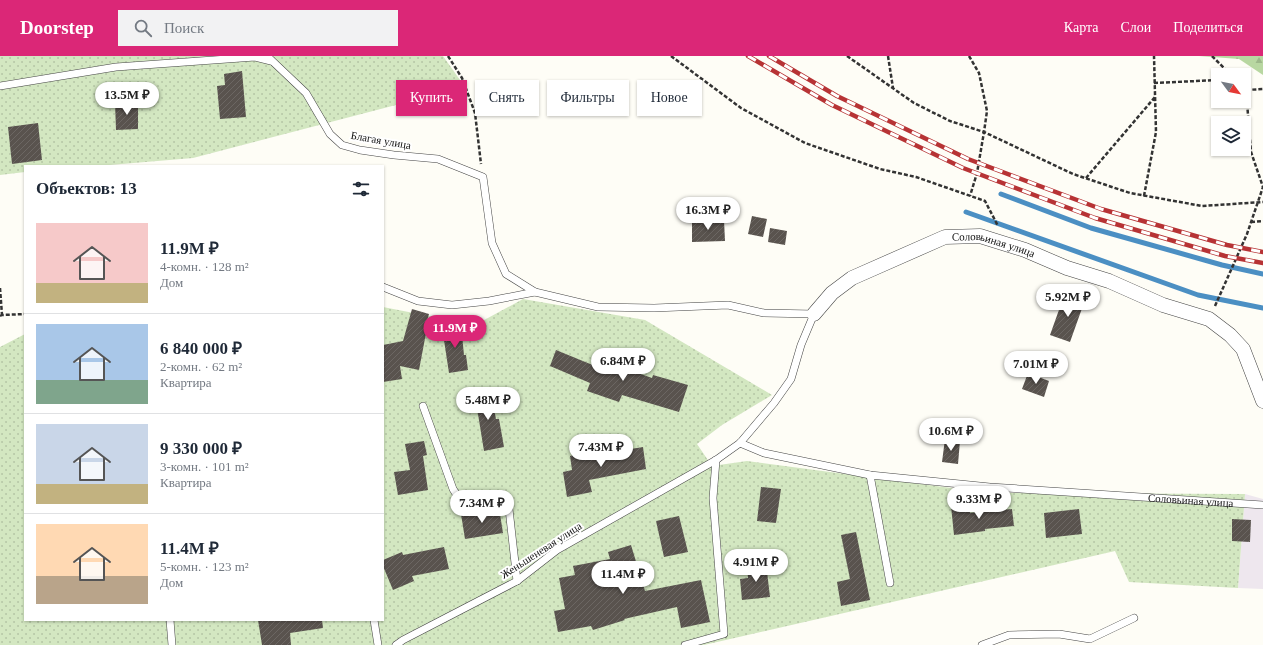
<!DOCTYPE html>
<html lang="ru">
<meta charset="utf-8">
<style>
body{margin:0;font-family:"Times New Roman",serif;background:#f2f2f3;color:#1f2937;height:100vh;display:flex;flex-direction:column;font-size:15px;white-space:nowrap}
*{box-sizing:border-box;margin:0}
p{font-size:13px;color:#747a83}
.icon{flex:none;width:22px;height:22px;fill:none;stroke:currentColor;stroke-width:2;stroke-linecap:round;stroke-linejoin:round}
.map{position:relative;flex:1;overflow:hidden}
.sheet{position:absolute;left:24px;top:109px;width:360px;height:456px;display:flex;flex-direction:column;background:#fff;border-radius:0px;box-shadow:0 1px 3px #0004}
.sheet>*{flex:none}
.guide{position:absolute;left:396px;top:24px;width:380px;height:36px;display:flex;gap:8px}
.needle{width:26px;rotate:122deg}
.fabs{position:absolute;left:1211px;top:12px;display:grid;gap:8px}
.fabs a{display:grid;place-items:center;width:40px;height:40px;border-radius:0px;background:#fff;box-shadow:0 1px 3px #0004;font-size:20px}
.price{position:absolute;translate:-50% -34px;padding:0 9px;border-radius:14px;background:#fff;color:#222;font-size:13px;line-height:26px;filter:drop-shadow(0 1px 2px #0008)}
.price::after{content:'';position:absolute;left:50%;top:24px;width:12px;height:9px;margin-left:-6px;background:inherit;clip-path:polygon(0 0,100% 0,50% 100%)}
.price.current{background:#db2777;color:#fff}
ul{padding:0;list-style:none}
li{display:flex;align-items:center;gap:12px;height:100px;padding:0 12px}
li+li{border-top:1px solid #e0e1e3}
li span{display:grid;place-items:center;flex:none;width:112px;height:80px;border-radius:0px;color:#555}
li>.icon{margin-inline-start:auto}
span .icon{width:48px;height:48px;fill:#fffc;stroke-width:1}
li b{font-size:17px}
h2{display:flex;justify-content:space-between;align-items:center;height:48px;padding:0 12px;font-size:17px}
.chip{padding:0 14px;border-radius:0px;background:#fff;box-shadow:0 1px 3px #0004;font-size:14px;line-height:36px}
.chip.current{background:#db2777;color:#fff}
header{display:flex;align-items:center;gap:24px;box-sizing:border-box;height:56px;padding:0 20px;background:#db2777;color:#fff}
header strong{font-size:19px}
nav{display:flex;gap:22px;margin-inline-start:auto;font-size:14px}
.search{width:280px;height:36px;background:#f2f2f3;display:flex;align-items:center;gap:10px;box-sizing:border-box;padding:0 14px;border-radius:0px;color:#747a83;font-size:15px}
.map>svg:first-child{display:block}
.industrial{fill:#eee7ee}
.forest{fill:url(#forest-firs)}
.garden{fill:url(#garden-dots)}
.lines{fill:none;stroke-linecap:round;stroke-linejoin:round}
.stream{stroke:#4b8fc3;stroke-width:5}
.building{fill:url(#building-hatch)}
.service-casing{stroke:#444;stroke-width:8}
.minor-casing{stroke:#444;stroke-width:15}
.path{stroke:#333;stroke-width:2.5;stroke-dasharray:4 2;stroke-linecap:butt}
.service{stroke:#fff;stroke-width:7}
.minor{stroke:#fff;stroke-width:14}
.rail-casing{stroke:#b73335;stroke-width:4.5}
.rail{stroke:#fff;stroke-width:3;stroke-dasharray:9;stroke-linecap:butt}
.labels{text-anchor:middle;stroke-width:4;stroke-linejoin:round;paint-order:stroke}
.street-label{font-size:11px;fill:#111;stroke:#fff}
</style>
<header>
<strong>Doorstep</strong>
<div class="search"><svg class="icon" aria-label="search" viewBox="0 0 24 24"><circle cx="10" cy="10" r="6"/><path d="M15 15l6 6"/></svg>Поиск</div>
<nav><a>Карта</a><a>Слои</a><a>Поделиться</a></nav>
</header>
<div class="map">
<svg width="1263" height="589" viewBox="0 0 1263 589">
<defs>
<pattern id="forest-firs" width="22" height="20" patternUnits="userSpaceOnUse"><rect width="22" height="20" fill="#b8d7a1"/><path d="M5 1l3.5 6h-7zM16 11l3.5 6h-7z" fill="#9db88a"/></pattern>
<pattern id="garden-dots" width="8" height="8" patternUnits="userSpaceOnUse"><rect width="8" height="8" fill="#d3e7c1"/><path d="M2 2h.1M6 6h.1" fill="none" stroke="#b4c5a5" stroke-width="1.8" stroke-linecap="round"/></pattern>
<pattern id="building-hatch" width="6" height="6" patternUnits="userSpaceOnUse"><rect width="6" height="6" fill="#59534e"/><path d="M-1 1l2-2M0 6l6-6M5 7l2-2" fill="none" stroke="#6c6763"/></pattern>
</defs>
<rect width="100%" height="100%" fill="#fefdf6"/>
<!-- industrial -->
<path class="industrial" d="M 1245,438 L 1263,443 L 1263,533 L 1238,532 Z"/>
<!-- forest -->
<path class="forest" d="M 1199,0 L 1263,0 L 1263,19 L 1239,3 Z"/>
<!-- garden -->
<path class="garden" d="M 0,0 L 443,0 L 465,31 L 193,102 L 98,110 L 25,110 L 25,116 L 0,119 Z
M 523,243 L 645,264 L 772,339 L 722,369 L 697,388 L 712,410 L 747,405 L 989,437 L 1245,438 L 1238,532 L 1129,526 L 1115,495 L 704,589 L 0,589 L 0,291 L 25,278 L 25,564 L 383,564 L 383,251 L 475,269 Z"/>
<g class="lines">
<!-- stream -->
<path class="stream" d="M 1001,138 L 1091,172 L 1222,209 L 1263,218
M 966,156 L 1198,239 L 1263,252"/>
</g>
<!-- building -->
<path class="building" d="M 242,15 L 246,61 L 220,63 L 217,30 L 225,29 L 224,18 Z
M 115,47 L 138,47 L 138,73 L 116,74 Z
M 38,67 L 42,104 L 12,108 L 8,71 Z
M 752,160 L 767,163 L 763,181 L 748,178 Z
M 724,164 L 725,185 L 692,186 L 692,166 Z
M 770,172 L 787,175 L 785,189 L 768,186 Z
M 1065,237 L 1085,244 L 1070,286 L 1050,279 Z
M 412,253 L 429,258 L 425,272 L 427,272 L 419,314 L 400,310 L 402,323 L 383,326 L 383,289 L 403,285 Z
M 461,269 L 464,299 L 466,299 L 468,314 L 449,317 L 442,271 Z
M 556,294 L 595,310 L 598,303 L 652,322 L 653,319 L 688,329 L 679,356 L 622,339 L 619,346 L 587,335 L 590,327 L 550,310 Z
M 1028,317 L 1049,325 L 1044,341 L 1022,333 Z
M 490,333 L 496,363 L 499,363 L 504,391 L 484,395 L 477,352 L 475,352 L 472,336 Z
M 945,383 L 960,385 L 958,408 L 942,406 Z
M 424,385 L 427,399 L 423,400 L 428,434 L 398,439 L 394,416 L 410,414 L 405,388 Z
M 643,391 L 646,413 L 589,424 L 592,436 L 567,441 L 563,416 L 572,414 L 570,400 L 587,396 L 588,400 Z
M 761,431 L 781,433 L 776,467 L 757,465 Z
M 969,448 L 970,457 L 1012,453 L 1014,470 L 985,473 L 985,475 L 954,479 L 951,450 Z
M 499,452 L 503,477 L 465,483 L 461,458 Z
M 1079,453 L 1082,478 L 1046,482 L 1044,457 Z
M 679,460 L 688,496 L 664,501 L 656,465 Z
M 1232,463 L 1251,464 L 1250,486 L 1232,485 Z
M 856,476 L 870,544 L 841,550 L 837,526 L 850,523 L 841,479 Z
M 631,489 L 645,535 L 701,524 L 710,566 L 681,572 L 677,551 L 624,563 L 625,564 L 593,574 L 591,570 L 558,576 L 554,555 L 565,553 L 559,522 L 575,519 L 573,510 L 610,503 L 608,496 Z
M 444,491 L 449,513 L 412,520 L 414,525 L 393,534 L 383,510 L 383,504 L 402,496 L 403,499 Z
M 766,507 L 770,541 L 742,544 L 740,523 L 748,522 L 747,509 Z
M 258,564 L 322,564 L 323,572 L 290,577 L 291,589 L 262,589 Z"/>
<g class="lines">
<!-- service casing -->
<g class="service-casing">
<g id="service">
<path d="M 267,0 L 306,37 L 330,78 L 342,89 L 360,94 L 394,99 L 438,103 L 483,121 L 492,187 L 506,218 L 535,236"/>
<path d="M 0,30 L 116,11 L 255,1 L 271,5"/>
<path d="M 383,231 L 418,245 L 452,249 L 489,245 L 535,236 L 598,251 L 654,252 L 728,249 L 764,257 L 814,258 L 801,289 L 791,323 L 774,347 L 740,387 L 716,404 L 557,494 L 517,525 L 403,584 L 396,589"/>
<path d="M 423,350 L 453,433 L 460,444 L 469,447 L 502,438 L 508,444 L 517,525"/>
<path id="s1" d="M 740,387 L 764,397 L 870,419 L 990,431 L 1263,449"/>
<path d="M 870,419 L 890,527"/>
<path d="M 170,564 L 172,589"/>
<path d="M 374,564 L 378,589"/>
<path d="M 685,589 L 724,578 L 713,442 L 716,404"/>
<path d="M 982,589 L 1009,579 L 1059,578 L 1090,583 L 1134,562"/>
</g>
</g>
<!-- minor casing -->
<g class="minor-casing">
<g id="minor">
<path id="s2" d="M 814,258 L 832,237 L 852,222 L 945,181 L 980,180 L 1025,194 L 1067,212 L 1109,225 L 1163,249 L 1209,263 L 1230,279 L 1243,293 L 1263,345"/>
</g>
</g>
<!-- path -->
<path class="path" d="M 448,0 L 462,22 L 475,57 L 481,108
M 671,0 L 741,52 L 805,87 L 880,113 L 916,121 L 985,145 L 998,170
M 847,0 L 914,47 L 950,65 L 984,76 L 1073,118 L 1130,137 L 1202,150 L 1263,146
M 888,0 L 893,32
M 969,0 L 979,17 L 987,55 L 984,76 L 977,117 L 970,140
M 1212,0 L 1231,19
M 1154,27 L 1218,24
M 1086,122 L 1155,41
M 1144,140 L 1156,76 L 1154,0
M 1251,166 L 1263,165
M 0,232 L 2,259
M 1215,250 L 1247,178 L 1263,131 L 1251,96 L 1246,34 L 1263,33
M 0,260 L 2,259 L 25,258"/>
<!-- service -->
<use href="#service" class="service"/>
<!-- minor -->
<use href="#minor" class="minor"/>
<!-- rail casing -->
<g class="rail-casing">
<path id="rail" d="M 748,0 L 832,49 L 963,112 L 1095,162 L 1225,200 L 1263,207
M 769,0 L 837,40 L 968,103 L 1101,153 L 1227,189 L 1263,196"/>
</g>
<!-- rail -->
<use href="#rail" class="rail"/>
</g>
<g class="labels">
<!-- street labels -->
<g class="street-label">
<text transform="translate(381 84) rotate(10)" y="4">Благая улица</text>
<text dy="4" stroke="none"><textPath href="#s2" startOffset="204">Соловьиная улица</textPath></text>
<text dy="4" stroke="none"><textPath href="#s1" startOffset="456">Соловьиная улица</textPath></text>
<text transform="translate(541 494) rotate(-33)" y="4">Женьшеневая улица</text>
</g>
</g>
</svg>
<div class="fabs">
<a><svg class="needle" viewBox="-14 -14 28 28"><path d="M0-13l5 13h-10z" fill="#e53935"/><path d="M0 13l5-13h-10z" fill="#747a83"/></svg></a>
<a><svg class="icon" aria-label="layers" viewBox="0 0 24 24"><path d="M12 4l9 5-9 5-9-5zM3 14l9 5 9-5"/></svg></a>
</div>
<b class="price" style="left:127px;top:60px">13.5M ₽</b>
<b class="price" style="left:708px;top:175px">16.3M ₽</b>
<b class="price" style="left:1068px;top:262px">5.92M ₽</b>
<b class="price current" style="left:455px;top:293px">11.9M ₽</b>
<b class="price" style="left:623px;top:326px">6.84M ₽</b>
<b class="price" style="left:1036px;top:329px">7.01M ₽</b>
<b class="price" style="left:488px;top:365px">5.48M ₽</b>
<b class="price" style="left:951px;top:396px">10.6M ₽</b>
<b class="price" style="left:601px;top:412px">7.43M ₽</b>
<b class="price" style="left:979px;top:464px">9.33M ₽</b>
<b class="price" style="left:482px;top:468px">7.34M ₽</b>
<b class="price" style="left:756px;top:527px">4.91M ₽</b>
<b class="price" style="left:623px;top:539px">11.4M ₽</b>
<div class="guide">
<a class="chip current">Купить</a>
<a class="chip">Снять</a>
<a class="chip">Фильтры</a>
<a class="chip">Новое</a>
</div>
<section class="sheet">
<h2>Объектов: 13<svg class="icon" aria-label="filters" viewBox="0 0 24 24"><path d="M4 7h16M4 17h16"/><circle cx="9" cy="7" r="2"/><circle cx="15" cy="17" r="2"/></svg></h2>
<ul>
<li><span style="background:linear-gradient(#f6c9c9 75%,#c2b280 0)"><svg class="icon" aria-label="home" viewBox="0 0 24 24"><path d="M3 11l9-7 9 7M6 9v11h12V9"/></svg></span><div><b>11.9M ₽</b><p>4-комн. · 128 m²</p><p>Дом</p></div></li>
<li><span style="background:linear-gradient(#a9c7e8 70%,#7fa58c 0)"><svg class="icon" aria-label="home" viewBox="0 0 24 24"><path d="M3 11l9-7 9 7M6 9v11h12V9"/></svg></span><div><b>6 840 000 ₽</b><p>2-комн. · 62 m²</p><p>Квартира</p></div></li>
<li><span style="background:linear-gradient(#c9d6e8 75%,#c2b280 0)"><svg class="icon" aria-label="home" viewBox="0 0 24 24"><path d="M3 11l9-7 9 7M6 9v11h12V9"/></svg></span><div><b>9 330 000 ₽</b><p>3-комн. · 101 m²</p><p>Квартира</p></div></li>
<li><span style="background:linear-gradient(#ffd9b3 65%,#b9a48a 0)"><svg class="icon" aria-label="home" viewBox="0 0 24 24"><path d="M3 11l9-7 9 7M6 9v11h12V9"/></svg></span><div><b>11.4M ₽</b><p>5-комн. · 123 m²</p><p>Дом</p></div></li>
</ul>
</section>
</div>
